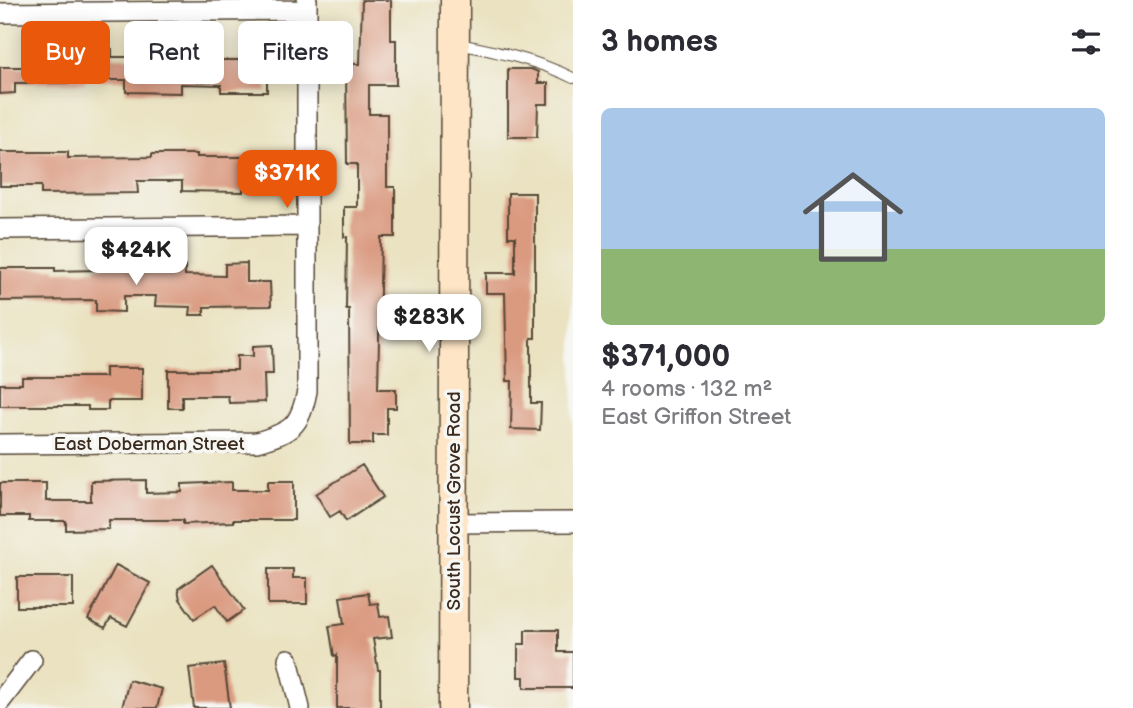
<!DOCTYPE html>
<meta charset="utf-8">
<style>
body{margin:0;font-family:"Balsamiq Sans",sans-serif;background:#f2f2f3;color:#2b2b33;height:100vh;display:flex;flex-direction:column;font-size:26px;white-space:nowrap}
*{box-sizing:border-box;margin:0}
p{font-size:23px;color:#7c7c81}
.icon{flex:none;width:38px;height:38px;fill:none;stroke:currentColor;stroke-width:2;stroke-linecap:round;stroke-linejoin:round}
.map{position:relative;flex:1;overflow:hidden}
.details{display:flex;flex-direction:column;background:#fff;width:560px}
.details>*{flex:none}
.guide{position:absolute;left:21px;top:21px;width:446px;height:63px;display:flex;gap:14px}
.price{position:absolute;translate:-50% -60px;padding:0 16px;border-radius:14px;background:#fff;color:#222;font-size:23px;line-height:46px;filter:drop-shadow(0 2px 4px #0008)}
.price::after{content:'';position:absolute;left:50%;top:42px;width:21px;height:16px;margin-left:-10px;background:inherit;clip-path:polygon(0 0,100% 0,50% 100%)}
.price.current{background:#ea580c;color:#fff}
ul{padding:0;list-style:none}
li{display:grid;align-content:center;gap:14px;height:371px;padding:0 28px}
li span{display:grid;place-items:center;height:217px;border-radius:10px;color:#555}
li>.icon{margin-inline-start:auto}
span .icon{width:126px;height:126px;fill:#fffc;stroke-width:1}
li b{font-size:30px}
h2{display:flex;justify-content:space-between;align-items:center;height:84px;padding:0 28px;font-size:30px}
.chip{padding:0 24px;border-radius:10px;background:#fff;box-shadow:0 4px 18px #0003;font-size:24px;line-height:63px}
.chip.current{background:#ea580c;color:#fff}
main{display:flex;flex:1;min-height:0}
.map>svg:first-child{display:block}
.building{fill:#da9a80}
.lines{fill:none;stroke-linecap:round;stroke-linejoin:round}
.service-casing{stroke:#554636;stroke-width:12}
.minor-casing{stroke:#554636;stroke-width:22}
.secondary-casing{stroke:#554636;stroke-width:31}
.service{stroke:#fff;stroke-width:10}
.minor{stroke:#fff;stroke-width:19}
.secondary{stroke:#fee5c5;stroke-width:28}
.labels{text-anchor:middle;stroke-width:7;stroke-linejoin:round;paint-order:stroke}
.street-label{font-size:19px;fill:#3b2a1e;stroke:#f6f6f2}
</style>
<main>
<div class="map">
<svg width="573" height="708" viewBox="0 0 573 708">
<rect width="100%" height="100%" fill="#f6f6f2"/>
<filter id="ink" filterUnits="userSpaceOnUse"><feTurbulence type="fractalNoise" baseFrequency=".0143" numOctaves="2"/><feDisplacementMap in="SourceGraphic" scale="14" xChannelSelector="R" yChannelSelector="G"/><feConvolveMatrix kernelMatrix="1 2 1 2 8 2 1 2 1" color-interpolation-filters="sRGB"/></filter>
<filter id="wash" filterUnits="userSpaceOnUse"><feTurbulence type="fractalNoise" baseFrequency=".00686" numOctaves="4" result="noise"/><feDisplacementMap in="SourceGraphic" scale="28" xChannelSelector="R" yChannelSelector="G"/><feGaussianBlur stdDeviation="1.57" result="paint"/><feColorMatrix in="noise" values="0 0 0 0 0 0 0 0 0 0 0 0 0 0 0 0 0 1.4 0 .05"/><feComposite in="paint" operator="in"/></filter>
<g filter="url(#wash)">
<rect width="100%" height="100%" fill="#eae2c0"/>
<g id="blocks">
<!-- building -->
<path class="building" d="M 362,0 L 391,0 L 391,40 L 396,40 L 396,85 L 369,85 L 369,114 L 387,114 L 387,187 L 395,187 L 395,237 L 381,237 L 378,389 L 396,389 L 396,408 L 387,408 L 387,435 L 373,435 L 373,444 L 350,444 L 349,309 L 346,309 L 347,237 L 344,237 L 344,207 L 357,207 L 357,164 L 347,164 L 346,64 L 360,64 Z
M 246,47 L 267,47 L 267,92 L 221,92 L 221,85 L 181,84 L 181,93 L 126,92 L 126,80 L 85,80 L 85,83 L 15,83 L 15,93 L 0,94 L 0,67 L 28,67 L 28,51 L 93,51 L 93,49 L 112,49 L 112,57 L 156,57 L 156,50 L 211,50 L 211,60 L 246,60 Z
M 508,69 L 531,69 L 538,72 L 538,83 L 548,83 L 548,104 L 538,104 L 537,137 L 508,137 Z
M 0,152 L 68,152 L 68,158 L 152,157 L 152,154 L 197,154 L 197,157 L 274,157 L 274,186 L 243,186 L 243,192 L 182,191 L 182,181 L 137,181 L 138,193 L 41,194 L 41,186 L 0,186 Z
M 508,193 L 535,193 L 535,338 L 531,338 L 531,403 L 541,403 L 540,430 L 511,429 L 512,381 L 507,381 L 505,293 L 486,293 L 486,273 L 515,273 L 515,237 L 508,237 Z
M 247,263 L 247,282 L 270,282 L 271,306 L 204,307 L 204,315 L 190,315 L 191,307 L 155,306 L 156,296 L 124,296 L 124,312 L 96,311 L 96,300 L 0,301 L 0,268 L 55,268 L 55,271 L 96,270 L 96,267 L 185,266 L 185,275 L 225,276 L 225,264 Z
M 272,345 L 273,374 L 264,374 L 265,402 L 229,403 L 228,396 L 182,396 L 182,408 L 168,408 L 168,370 L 237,370 L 237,356 L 253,356 L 253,346 Z
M 105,368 L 142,368 L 142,401 L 108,401 L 108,410 L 88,410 L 88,406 L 0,406 L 0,384 L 22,384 L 22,377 L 105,377 Z
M 362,465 L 383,497 L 346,521 L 340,511 L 330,517 L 316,494 Z
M 146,480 L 146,493 L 182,492 L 182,484 L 232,482 L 232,490 L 268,490 L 268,481 L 294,481 L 294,520 L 233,520 L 233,522 L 183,524 L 183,520 L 109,520 L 109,529 L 66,530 L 66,521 L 29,521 L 29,516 L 0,516 L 0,483 L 46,483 L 46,501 L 91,501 L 91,481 Z
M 116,565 L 150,583 L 127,626 L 111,618 L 105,628 L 88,619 Z
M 212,565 L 244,610 L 227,622 L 215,605 L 194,619 L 180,599 L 178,589 Z
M 268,569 L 293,569 L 293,578 L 307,578 L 307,604 L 268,604 Z
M 17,577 L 73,577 L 73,607 L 17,607 Z
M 368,593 L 370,604 L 378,603 L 380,617 L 389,616 L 392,637 L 373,639 L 378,670 L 380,670 L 380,708 L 337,708 L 337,655 L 334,656 L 329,626 L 344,624 L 340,597 Z
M 525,630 L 558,630 L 558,652 L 573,652 L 573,688 L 524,688 L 524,677 L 518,677 L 518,644 L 525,644 Z
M 224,664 L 230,708 L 194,708 L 189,668 Z
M 129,680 L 162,689 L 157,708 L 122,708 Z"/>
</g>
</g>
<g filter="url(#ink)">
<use href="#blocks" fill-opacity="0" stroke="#554636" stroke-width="2"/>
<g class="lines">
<!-- service casing -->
<g class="service-casing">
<path id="service" d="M 459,44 C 498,52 537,60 573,78"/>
</g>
<!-- minor casing -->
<g class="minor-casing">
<path id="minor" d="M 0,13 L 307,10
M 0,229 L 307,226
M 0,444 L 257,442 C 291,432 300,427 307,391 L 307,0
M 453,523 L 573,522
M 288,659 L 300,708
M 0,702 L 32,660"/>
</g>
<!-- secondary casing -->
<g class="secondary-casing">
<path id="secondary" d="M 453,708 L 455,0"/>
</g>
<!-- service -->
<use href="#service" class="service"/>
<!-- minor -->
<use href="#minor" class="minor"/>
<!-- secondary -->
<use href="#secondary" class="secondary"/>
</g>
</g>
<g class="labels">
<!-- street labels -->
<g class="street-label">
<text x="149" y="450">East Doberman Street</text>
<text transform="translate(453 501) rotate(-90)" y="7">South Locust Grove Road</text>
</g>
</g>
</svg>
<b class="price current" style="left:287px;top:210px">$371K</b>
<b class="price" style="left:136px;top:287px">$424K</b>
<b class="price" style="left:429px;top:354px">$283K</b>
<div class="guide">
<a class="chip current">Buy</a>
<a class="chip">Rent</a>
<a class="chip">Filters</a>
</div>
</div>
<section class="details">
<h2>3 homes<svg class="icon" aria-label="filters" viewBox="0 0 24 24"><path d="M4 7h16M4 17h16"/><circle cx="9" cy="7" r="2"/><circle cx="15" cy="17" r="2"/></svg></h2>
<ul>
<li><span style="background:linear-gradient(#a9c7e8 65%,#8fb573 0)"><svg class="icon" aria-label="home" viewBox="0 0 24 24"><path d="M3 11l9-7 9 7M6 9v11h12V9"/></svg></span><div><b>$371,000</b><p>4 rooms · 132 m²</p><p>East Griffon Street</p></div></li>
</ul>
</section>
</main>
